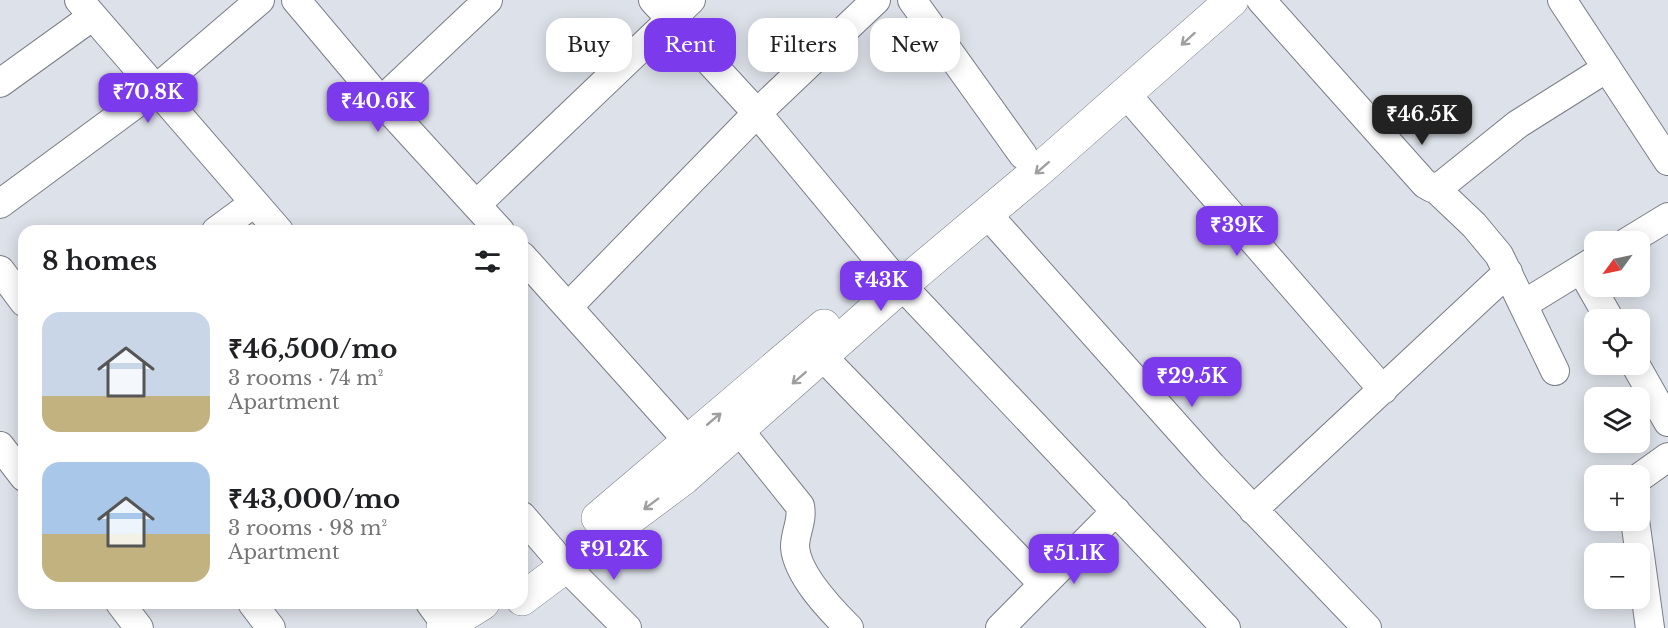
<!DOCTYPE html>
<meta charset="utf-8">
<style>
body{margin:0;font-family:"Libre Baskerville",serif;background:#f2f2f2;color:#202124;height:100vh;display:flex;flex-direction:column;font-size:22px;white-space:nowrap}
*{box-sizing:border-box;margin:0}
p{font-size:20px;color:#757577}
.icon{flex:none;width:33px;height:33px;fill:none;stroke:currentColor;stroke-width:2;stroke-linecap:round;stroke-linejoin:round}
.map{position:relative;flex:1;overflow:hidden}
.side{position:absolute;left:18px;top:225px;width:510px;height:384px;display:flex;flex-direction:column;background:#fff;border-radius:18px;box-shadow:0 3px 15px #0003}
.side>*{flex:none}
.guide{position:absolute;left:546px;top:18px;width:570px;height:54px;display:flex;gap:12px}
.needle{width:39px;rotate:237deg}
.fabs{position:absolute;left:1584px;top:231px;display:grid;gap:12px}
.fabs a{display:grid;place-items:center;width:66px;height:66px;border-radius:12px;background:#fff;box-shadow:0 3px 15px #0003;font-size:30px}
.price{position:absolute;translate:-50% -51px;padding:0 14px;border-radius:12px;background:#7c3aed;color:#fff;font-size:20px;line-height:39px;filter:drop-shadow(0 2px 3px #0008)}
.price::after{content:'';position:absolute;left:50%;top:36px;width:18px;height:14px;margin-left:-9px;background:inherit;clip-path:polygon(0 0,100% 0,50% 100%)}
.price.current{background:#222;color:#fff}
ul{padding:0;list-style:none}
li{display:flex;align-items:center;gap:18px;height:150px;padding:0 24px}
li span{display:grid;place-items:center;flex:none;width:168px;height:120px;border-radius:18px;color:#555}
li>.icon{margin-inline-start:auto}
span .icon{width:72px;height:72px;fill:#fffc;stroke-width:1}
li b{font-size:26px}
h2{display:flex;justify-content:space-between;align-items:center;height:72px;padding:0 24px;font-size:26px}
.tag{padding:0 21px;border-radius:18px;background:#fff;box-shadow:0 3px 15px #0003;font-size:21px;line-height:54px}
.tag.current{background:#7c3aed;color:#fff}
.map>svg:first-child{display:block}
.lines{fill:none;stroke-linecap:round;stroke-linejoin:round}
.minor-casing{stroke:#797d85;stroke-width:30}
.secondary-casing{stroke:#797d85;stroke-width:34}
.minor{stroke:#fff;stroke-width:28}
.secondary{stroke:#fff;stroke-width:33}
.oneway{stroke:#9e9f9f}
</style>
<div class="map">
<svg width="1668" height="628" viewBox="0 0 1668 628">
<rect width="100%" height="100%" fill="#dde1e9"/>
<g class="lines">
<!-- minor casing -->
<g class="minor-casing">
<path id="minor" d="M 79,0 L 279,231
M 296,0 L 381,101 L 500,231
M 653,0 L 757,113 L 889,272 L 1226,628
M 912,0 L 1023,155
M 1261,0 L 1425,184 L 1432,188 L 1442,185 L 1518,124 L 1607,68
M 1562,0 L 1668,161
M 0,83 L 93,16
M 1126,94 L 1383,390
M 381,101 L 488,0
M 1435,188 L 1474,225 L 1499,255 L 1555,371
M 0,204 L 156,89 L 260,0
M 476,205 L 691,0
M 988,215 L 1212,466 L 1367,628
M 216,231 L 254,203
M 1627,242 L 1668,217
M 522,256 L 688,441
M 1581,269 L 1610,320
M 0,270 L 24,302
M 1524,304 L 1594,261
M 568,307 L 757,113 L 876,0
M 823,357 L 1043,584
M 1635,364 L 1668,422
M 739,430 L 800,506 C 803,521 795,532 795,547 C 797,575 830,609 849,628
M 0,446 L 24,477
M 1640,477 L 1668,457
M 1253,510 L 1508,272
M 522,516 L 553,552
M 1635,520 L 1650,628
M 567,568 L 627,628
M 120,603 L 139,628
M 252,603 L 271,628
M 430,603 L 447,626
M 1000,628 L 1116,511"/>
</g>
<!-- secondary casing -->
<g class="secondary-casing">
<path id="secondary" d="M 598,518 L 824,326
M 522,599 L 684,478 L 902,285 L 1040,169 L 1232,0
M 443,628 L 483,603"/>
</g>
<!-- minor -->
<use href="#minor" class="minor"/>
<!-- secondary -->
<use href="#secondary" class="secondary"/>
</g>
<!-- one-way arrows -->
<defs><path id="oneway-shaft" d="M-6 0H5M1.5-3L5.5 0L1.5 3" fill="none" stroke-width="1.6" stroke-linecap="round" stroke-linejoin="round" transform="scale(1.5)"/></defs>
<g class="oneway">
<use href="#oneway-shaft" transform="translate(1188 39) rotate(138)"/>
<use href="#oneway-shaft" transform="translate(1042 168) rotate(139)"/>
<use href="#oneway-shaft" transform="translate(799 378) rotate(139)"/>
<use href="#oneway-shaft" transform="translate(714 419) rotate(-40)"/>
<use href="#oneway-shaft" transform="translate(651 504) rotate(143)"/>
</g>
</svg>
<div class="fabs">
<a><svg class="needle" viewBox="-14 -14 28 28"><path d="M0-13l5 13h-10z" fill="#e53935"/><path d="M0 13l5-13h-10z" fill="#757577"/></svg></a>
<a><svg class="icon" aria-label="locate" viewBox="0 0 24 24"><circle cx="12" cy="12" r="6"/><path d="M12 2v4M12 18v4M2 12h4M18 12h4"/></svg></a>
<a><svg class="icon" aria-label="layers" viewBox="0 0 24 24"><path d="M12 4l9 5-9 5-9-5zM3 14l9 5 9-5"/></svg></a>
<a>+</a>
<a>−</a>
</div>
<b class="price" style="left:148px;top:124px">₹70.8K</b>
<b class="price" style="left:378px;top:133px">₹40.6K</b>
<b class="price current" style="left:1422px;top:146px">₹46.5K</b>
<b class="price" style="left:1237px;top:257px">₹39K</b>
<b class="price" style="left:881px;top:312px">₹43K</b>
<b class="price" style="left:1192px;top:408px">₹29.5K</b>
<b class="price" style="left:614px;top:581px">₹91.2K</b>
<b class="price" style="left:1074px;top:585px">₹51.1K</b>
<div class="guide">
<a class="tag">Buy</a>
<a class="tag current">Rent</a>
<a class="tag">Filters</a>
<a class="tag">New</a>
</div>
<section class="side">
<h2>8 homes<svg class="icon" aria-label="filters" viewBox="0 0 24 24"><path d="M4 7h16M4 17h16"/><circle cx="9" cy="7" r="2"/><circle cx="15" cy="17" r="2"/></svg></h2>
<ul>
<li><span style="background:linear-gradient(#c9d6e8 70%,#c2b280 0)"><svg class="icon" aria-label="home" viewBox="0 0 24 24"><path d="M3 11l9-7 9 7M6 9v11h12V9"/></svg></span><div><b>₹46,500/mo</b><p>3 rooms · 74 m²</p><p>Apartment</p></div></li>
<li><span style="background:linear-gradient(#a9c7e8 60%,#c2b280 0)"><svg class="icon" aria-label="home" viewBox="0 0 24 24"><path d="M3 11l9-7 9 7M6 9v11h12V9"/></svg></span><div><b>₹43,000/mo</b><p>3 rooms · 98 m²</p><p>Apartment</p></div></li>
</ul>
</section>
</div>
